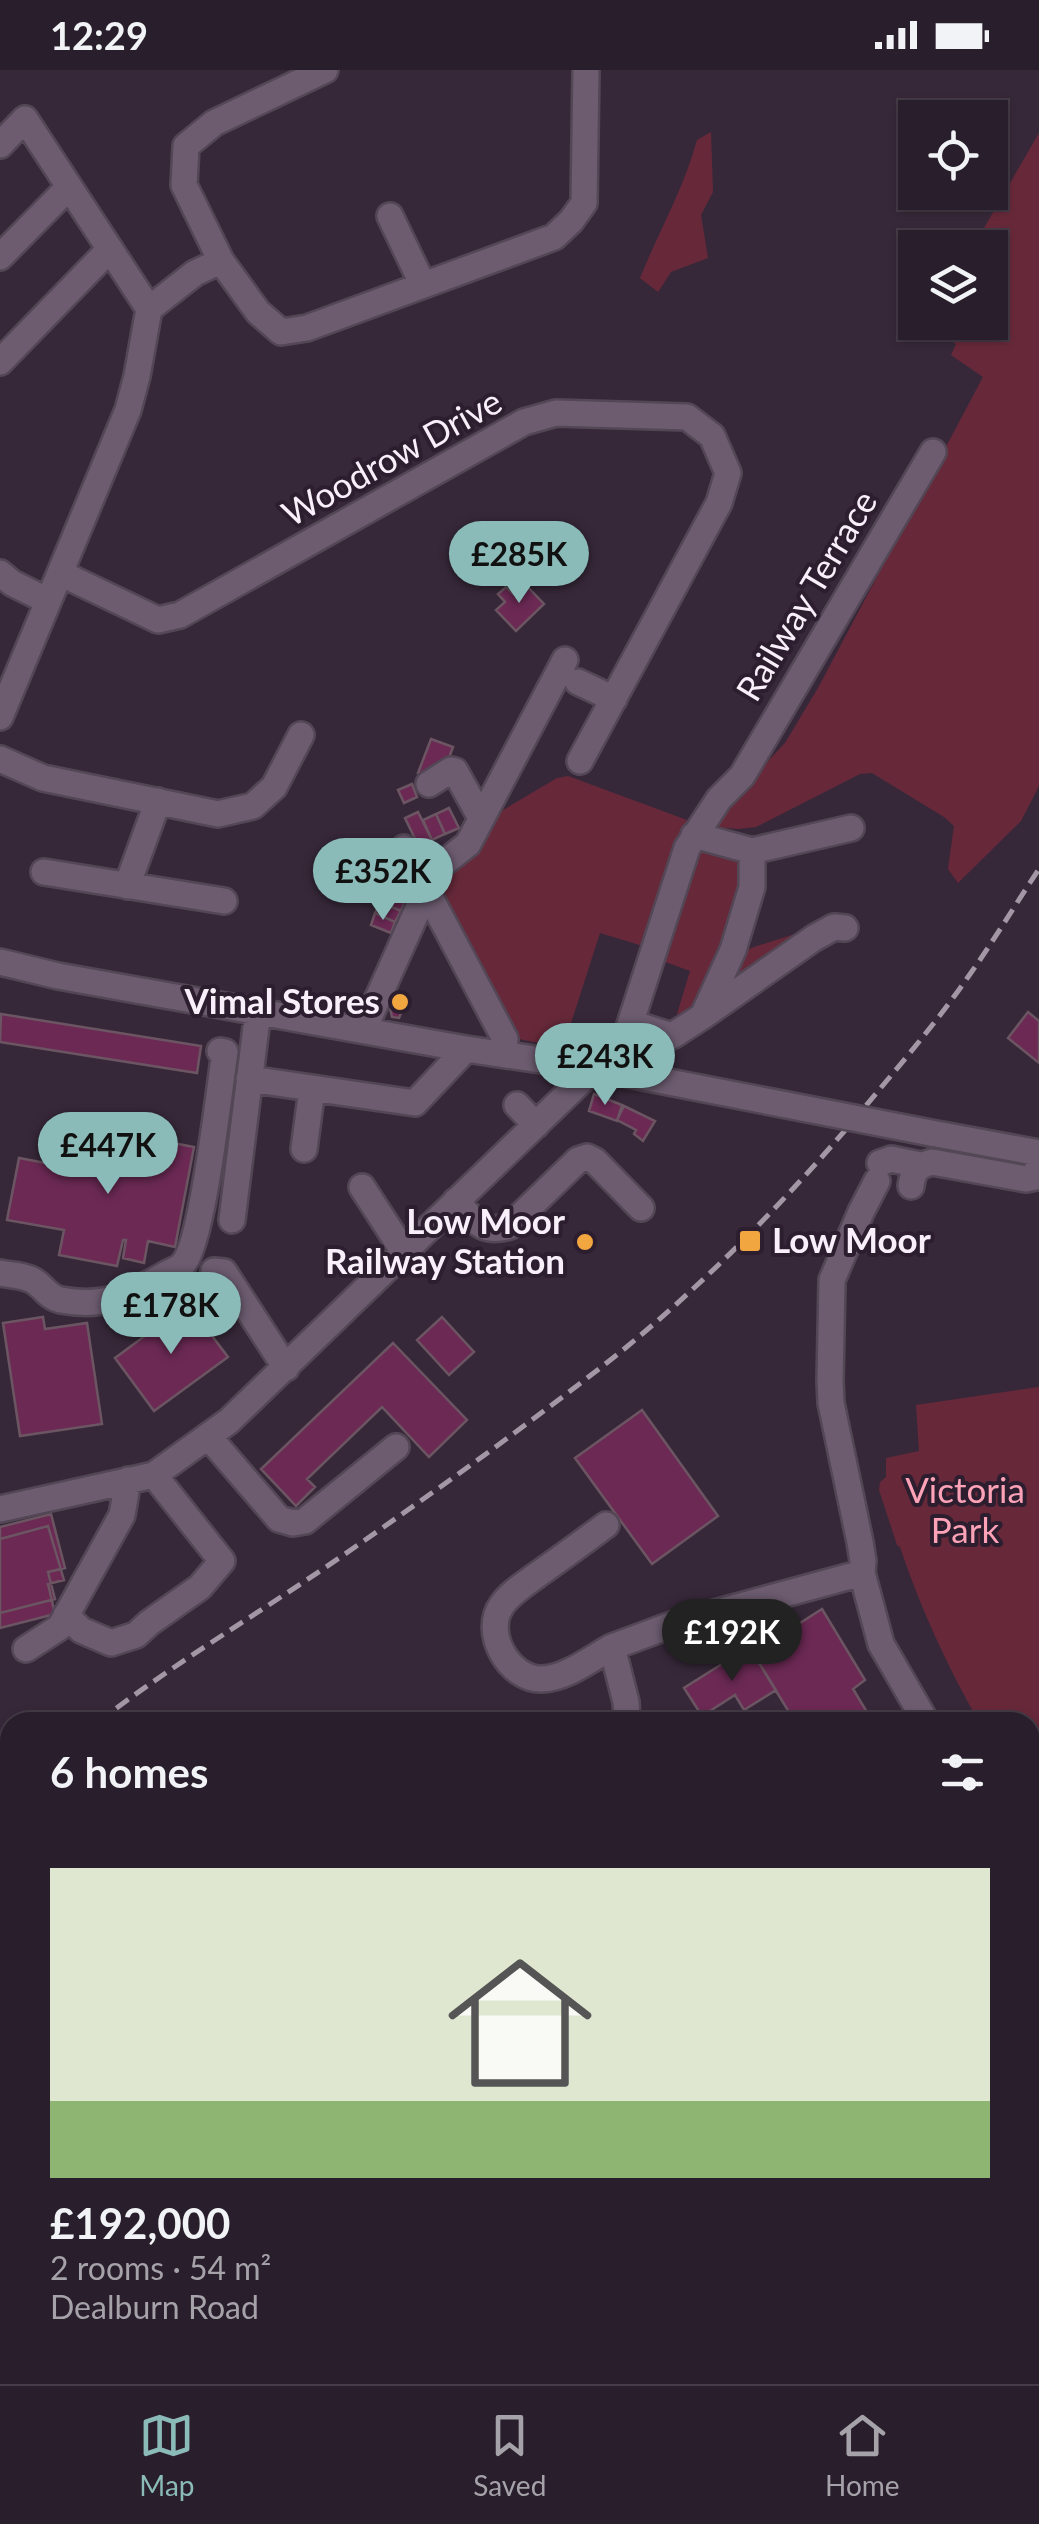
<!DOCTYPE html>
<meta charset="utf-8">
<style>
body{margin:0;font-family:Lato,sans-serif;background:#352b37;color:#f1f3f6;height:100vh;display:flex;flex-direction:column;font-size:38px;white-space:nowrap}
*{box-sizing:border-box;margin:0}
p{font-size:32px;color:#a5a2a9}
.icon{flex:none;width:55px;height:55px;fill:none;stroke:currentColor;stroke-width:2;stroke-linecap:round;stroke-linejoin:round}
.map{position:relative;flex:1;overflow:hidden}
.sheet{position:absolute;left:0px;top:1642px;width:1040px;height:672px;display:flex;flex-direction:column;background:#291e2b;border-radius:30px 30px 0 0;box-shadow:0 2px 8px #0004,0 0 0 2px #453c47}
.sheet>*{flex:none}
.fabs{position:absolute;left:898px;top:30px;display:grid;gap:20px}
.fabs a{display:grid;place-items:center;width:110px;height:110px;border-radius:0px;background:#291e2b;box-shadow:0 2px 8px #0004,0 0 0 2px #453c47;font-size:50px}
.price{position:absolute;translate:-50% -85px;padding:0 22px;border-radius:35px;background:#8bbbb9;color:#111;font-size:32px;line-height:65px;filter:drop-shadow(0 2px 5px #0008)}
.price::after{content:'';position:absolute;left:50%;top:60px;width:30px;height:22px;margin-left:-15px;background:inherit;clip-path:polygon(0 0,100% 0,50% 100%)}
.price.active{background:#222;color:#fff}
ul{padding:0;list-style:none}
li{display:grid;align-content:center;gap:20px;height:530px;padding:0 50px}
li+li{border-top:2px solid #453c47}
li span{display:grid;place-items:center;height:310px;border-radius:0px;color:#555}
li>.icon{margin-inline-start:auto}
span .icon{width:180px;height:180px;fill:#fffc;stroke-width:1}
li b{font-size:42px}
h2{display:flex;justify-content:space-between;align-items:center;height:120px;padding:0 50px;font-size:42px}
.status{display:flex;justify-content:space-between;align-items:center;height:70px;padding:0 50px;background:#291e2b;direction:ltr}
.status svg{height:28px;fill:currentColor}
.tab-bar{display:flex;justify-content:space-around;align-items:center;height:140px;border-top:2px solid #453c47;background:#291e2b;font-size:28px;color:#a5a2a9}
.tab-bar a{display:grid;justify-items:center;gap:5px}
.tab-bar .active{color:#8bbbb9}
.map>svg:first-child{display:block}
.green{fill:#67293a}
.building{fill:#6b2954;stroke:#6c5562;stroke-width:2.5}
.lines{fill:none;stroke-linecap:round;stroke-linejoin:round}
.minor-casing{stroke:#534655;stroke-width:30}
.minor{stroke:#6d5c70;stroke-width:25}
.rail{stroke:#a396a5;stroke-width:5;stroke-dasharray:15 8;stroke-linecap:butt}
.minor-bridge-casing{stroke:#534655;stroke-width:30;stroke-linecap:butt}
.minor-bridge{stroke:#6d5c70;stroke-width:25}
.poi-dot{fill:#f1a640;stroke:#2c1e2f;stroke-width:4}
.labels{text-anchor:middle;stroke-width:8;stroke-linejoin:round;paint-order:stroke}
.street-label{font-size:35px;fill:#f9effb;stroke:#2c1e2f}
.poi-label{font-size:35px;font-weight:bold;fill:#f9effb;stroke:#2c1e2f;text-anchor:end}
.park-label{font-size:35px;fill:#fda2b7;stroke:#2c1e2f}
</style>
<div class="status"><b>12:29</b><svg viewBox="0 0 49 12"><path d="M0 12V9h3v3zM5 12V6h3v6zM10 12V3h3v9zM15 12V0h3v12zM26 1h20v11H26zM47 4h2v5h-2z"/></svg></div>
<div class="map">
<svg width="1039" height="2314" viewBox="0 0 1039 2314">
<rect width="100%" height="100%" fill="#372839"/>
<!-- green -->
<path class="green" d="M 711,62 L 713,122 L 701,145 L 708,188 L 671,202 L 658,222 L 640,208 C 659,161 684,118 697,70 Z
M 1039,63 L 1039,716 L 1021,751 L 958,813 L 948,799 L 954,756 L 944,747 L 872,703 L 860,704 L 756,757 L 738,759 L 707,756 L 785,673 L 818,618 L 983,307 L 951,285 L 956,274 L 929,255 L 931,252 L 990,252 L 990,178 L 973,177 Z
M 568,706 L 687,750 L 643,876 L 600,863 L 563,978 L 519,969 L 437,810 L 488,749 L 557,708 Z
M 700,772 L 742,788 C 747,840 717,887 695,933 L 686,943 L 677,944 L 690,901 L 660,890 Z
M 798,863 L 787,879 L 731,911 L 737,885 L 754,877 Z
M 1039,1317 L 1039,1737 L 1030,1725 L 1030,1652 L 979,1652 C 947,1596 920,1537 900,1477 L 897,1475 L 879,1420 L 880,1412 L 886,1407 L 886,1388 L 919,1381 L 916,1335 Z
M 1030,1907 L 1039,1911 L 1039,2314 L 201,2314 L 203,2305 L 1030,2305 Z"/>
<!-- building -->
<path class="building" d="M 535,486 L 546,497 L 530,513 L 519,502 Z
M 524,513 L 544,534 L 516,561 L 496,540 L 505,532 L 498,524 L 506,517 L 513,524 Z
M 431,669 L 453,677 L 446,696 L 434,709 L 418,703 Z
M 412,714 L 417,727 L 404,733 L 398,720 Z
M 449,738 L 459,758 L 445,764 L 436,744 Z
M 418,742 L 432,770 L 419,777 L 405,748 Z
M 436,744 L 445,764 L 432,770 L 423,750 Z
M 386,820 L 406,829 L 401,841 L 381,832 Z
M 381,832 L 401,841 L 395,852 L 375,843 Z
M 375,843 L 395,852 L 391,863 L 371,855 Z
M 399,923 L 408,927 L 399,948 L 392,947 L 390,938 Z
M 1028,942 L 1039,951 L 1039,993 L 1008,968 Z
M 1,944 L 201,976 L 197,1003 L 0,972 Z
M 594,1024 L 622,1035 L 617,1051 L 589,1041 Z
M 624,1036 L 655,1051 L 643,1071 L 634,1064 L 636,1060 L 617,1050 Z
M 90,1057 L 194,1077 L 175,1177 L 148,1171 L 144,1193 L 123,1188 L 126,1170 L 123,1170 L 117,1196 L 59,1185 L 64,1160 L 7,1150 L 19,1088 L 83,1100 Z
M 188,1234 L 228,1287 L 154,1341 L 115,1288 Z
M 43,1247 L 45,1259 L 87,1253 L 102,1354 L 20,1366 L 3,1253 Z
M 442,1247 L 474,1282 L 449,1305 L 417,1270 Z
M 393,1273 L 467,1350 L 429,1387 L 382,1337 L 307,1409 L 315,1417 L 296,1436 L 261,1399 Z
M 642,1340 L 718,1446 L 652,1494 L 575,1388 Z
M 51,1444 L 65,1498 L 48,1502 L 55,1529 L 0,1543 L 0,1457 Z
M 48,1456 L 64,1510 L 48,1514 L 55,1544 L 0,1558 L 0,1469 Z
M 822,1539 L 865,1610 L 853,1619 L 873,1652 L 795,1652 L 753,1583 Z
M 749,1577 L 776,1620 L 744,1640 L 735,1625 L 702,1646 L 684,1618 Z
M 0,1927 L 10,1938 L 10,1966 L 0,1975 Z"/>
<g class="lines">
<!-- minor casing -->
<g class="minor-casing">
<path id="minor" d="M 325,0 L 214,53 L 186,76 L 184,115 L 221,191 L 258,242 L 281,262 L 307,258 L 554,167 L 571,151 L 584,133 L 586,0
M 0,75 L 25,49 L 149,239
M 390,146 L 423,215
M 0,187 L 69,117
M 149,239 L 195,203 L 221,191
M 0,292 L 110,179
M 0,503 L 12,513 L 48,531
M 60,503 L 158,550 L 180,545 L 524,352 L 556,343 L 687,347 L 712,366 L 728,403 L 719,433 L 580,691
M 578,612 L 614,629
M 0,647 L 128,340 L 137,306 L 149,239
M 0,689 L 43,708 L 218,744 L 253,736 L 274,717 L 301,665
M 429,714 L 451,700 L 455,701 L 481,748
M 694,765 L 752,781 L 851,758
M 404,778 L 505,969 L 504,983
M 44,802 L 224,831
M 127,816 L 158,731
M 0,892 L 58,906 L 466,979 L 615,1001 L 648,1008
M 703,946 L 814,868 L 834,857 L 845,858
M 631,953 L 672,966 L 703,946 L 733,880 L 752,817 L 752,781
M 364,959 L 436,799 L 468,774 L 565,590
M 615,1001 L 687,778 L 719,729 L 742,706 L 933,382
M 249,1009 L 415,1033 L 466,979
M 517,1035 L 536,1055
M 931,1063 L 1039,1083
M 304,1079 L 312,1019
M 880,1093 L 891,1089 L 920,1095
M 877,1111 L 861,1142 L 832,1210 L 830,1311 L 831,1333 L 860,1472 L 863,1491 L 862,1503 L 881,1574 L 926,1652
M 911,1116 C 913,1101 917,1096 932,1092 L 1026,1109 L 1036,1107 L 1039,1091
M 362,1117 L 404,1182
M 456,1131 C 474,1150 482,1165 510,1156 L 578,1090 L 587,1087 L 595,1091 L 641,1138
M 232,1150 L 258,941
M 214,1201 L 224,1202 L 286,1298
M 0,1203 C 10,1205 21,1205 30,1209 C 43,1214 46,1227 61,1230 C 104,1238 127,1226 163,1206 C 169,1202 179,1199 183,1194 C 203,1172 219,1020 225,982 L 220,981
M 208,1366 L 279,1449 L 293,1453 L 305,1451 L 396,1377
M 0,1439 L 154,1405 L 229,1351 L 581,1011 L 587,997
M 606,1455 C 583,1472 560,1489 537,1505 C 525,1514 510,1523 502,1535 C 482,1562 509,1610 542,1609 C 567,1608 592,1588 612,1577
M 66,1545 L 81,1560 L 111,1573 L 136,1565 L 149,1553 L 200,1517 L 222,1491 L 154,1405
M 26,1579 L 60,1557 L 122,1445 L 128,1410
M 627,1652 L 626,1632 L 612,1577 L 674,1554 L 862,1503
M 0,1932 L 10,1943
M 0,2190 L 10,2192
M 0,2235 L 10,2234"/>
</g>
<!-- minor -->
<use href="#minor" class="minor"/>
<!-- rail -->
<path class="rail" d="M 98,1652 C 176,1592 261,1542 342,1486 C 436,1421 529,1354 618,1284 C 714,1206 801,1115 879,1020 C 910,983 941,946 968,907 C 993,872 1015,835 1039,799
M 0,1731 L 10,1723"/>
<!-- minor-bridge casing -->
<g class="minor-bridge-casing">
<path id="minor-bridge" d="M 648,1008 L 931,1063"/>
</g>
<!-- minor-bridge -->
<use href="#minor-bridge" class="minor-bridge"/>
</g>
<!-- markers -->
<g class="poi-dot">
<circle cx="400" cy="932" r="10"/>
<rect x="738" y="1159" width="24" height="24" rx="5"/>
<circle cx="585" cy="1172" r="10"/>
</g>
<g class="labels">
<!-- street labels -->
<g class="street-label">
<text transform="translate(392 388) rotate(-29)" y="12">Woodrow Drive</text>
<text transform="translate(807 526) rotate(-59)" y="12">Railway Terrace</text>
</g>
<!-- poi labels -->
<g class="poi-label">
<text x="380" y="944">Vimal Stores</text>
<text x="565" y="1164">Low Moor<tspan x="565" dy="40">Railway Station</tspan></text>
<text x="772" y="1183" text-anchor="start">Low Moor</text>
</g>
<!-- park labels -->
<g class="park-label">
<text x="965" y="1433">Victoria<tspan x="965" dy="40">Park</tspan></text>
</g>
</g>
</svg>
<div class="fabs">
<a><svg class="icon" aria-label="locate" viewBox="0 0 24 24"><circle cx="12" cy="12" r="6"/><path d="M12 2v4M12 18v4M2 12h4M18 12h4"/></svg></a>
<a><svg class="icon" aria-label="layers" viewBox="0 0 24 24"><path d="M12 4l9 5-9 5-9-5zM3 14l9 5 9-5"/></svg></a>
</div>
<b class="price" style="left:519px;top:536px">£285K</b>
<b class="price" style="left:383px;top:853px">£352K</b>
<b class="price" style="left:605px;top:1038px">£243K</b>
<b class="price" style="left:108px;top:1127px">£447K</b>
<b class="price" style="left:171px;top:1287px">£178K</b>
<b class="price active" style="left:732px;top:1614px">£192K</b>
<section class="sheet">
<h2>6 homes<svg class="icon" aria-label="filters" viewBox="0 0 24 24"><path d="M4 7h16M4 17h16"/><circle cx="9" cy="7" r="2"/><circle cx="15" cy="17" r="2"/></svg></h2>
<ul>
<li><span style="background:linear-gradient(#dfe7d0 75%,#8fb573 0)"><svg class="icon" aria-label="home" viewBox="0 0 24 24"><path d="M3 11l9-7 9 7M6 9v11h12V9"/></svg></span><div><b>£192,000</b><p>2 rooms · 54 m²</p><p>Dealburn Road</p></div></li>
</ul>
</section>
</div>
<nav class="tab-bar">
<a class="active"><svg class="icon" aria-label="map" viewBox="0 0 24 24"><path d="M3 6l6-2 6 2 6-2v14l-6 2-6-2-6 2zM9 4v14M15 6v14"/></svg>Map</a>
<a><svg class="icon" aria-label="saved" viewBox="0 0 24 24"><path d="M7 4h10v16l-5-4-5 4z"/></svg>Saved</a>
<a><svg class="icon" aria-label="home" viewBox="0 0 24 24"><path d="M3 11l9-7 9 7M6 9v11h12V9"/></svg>Home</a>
</nav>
